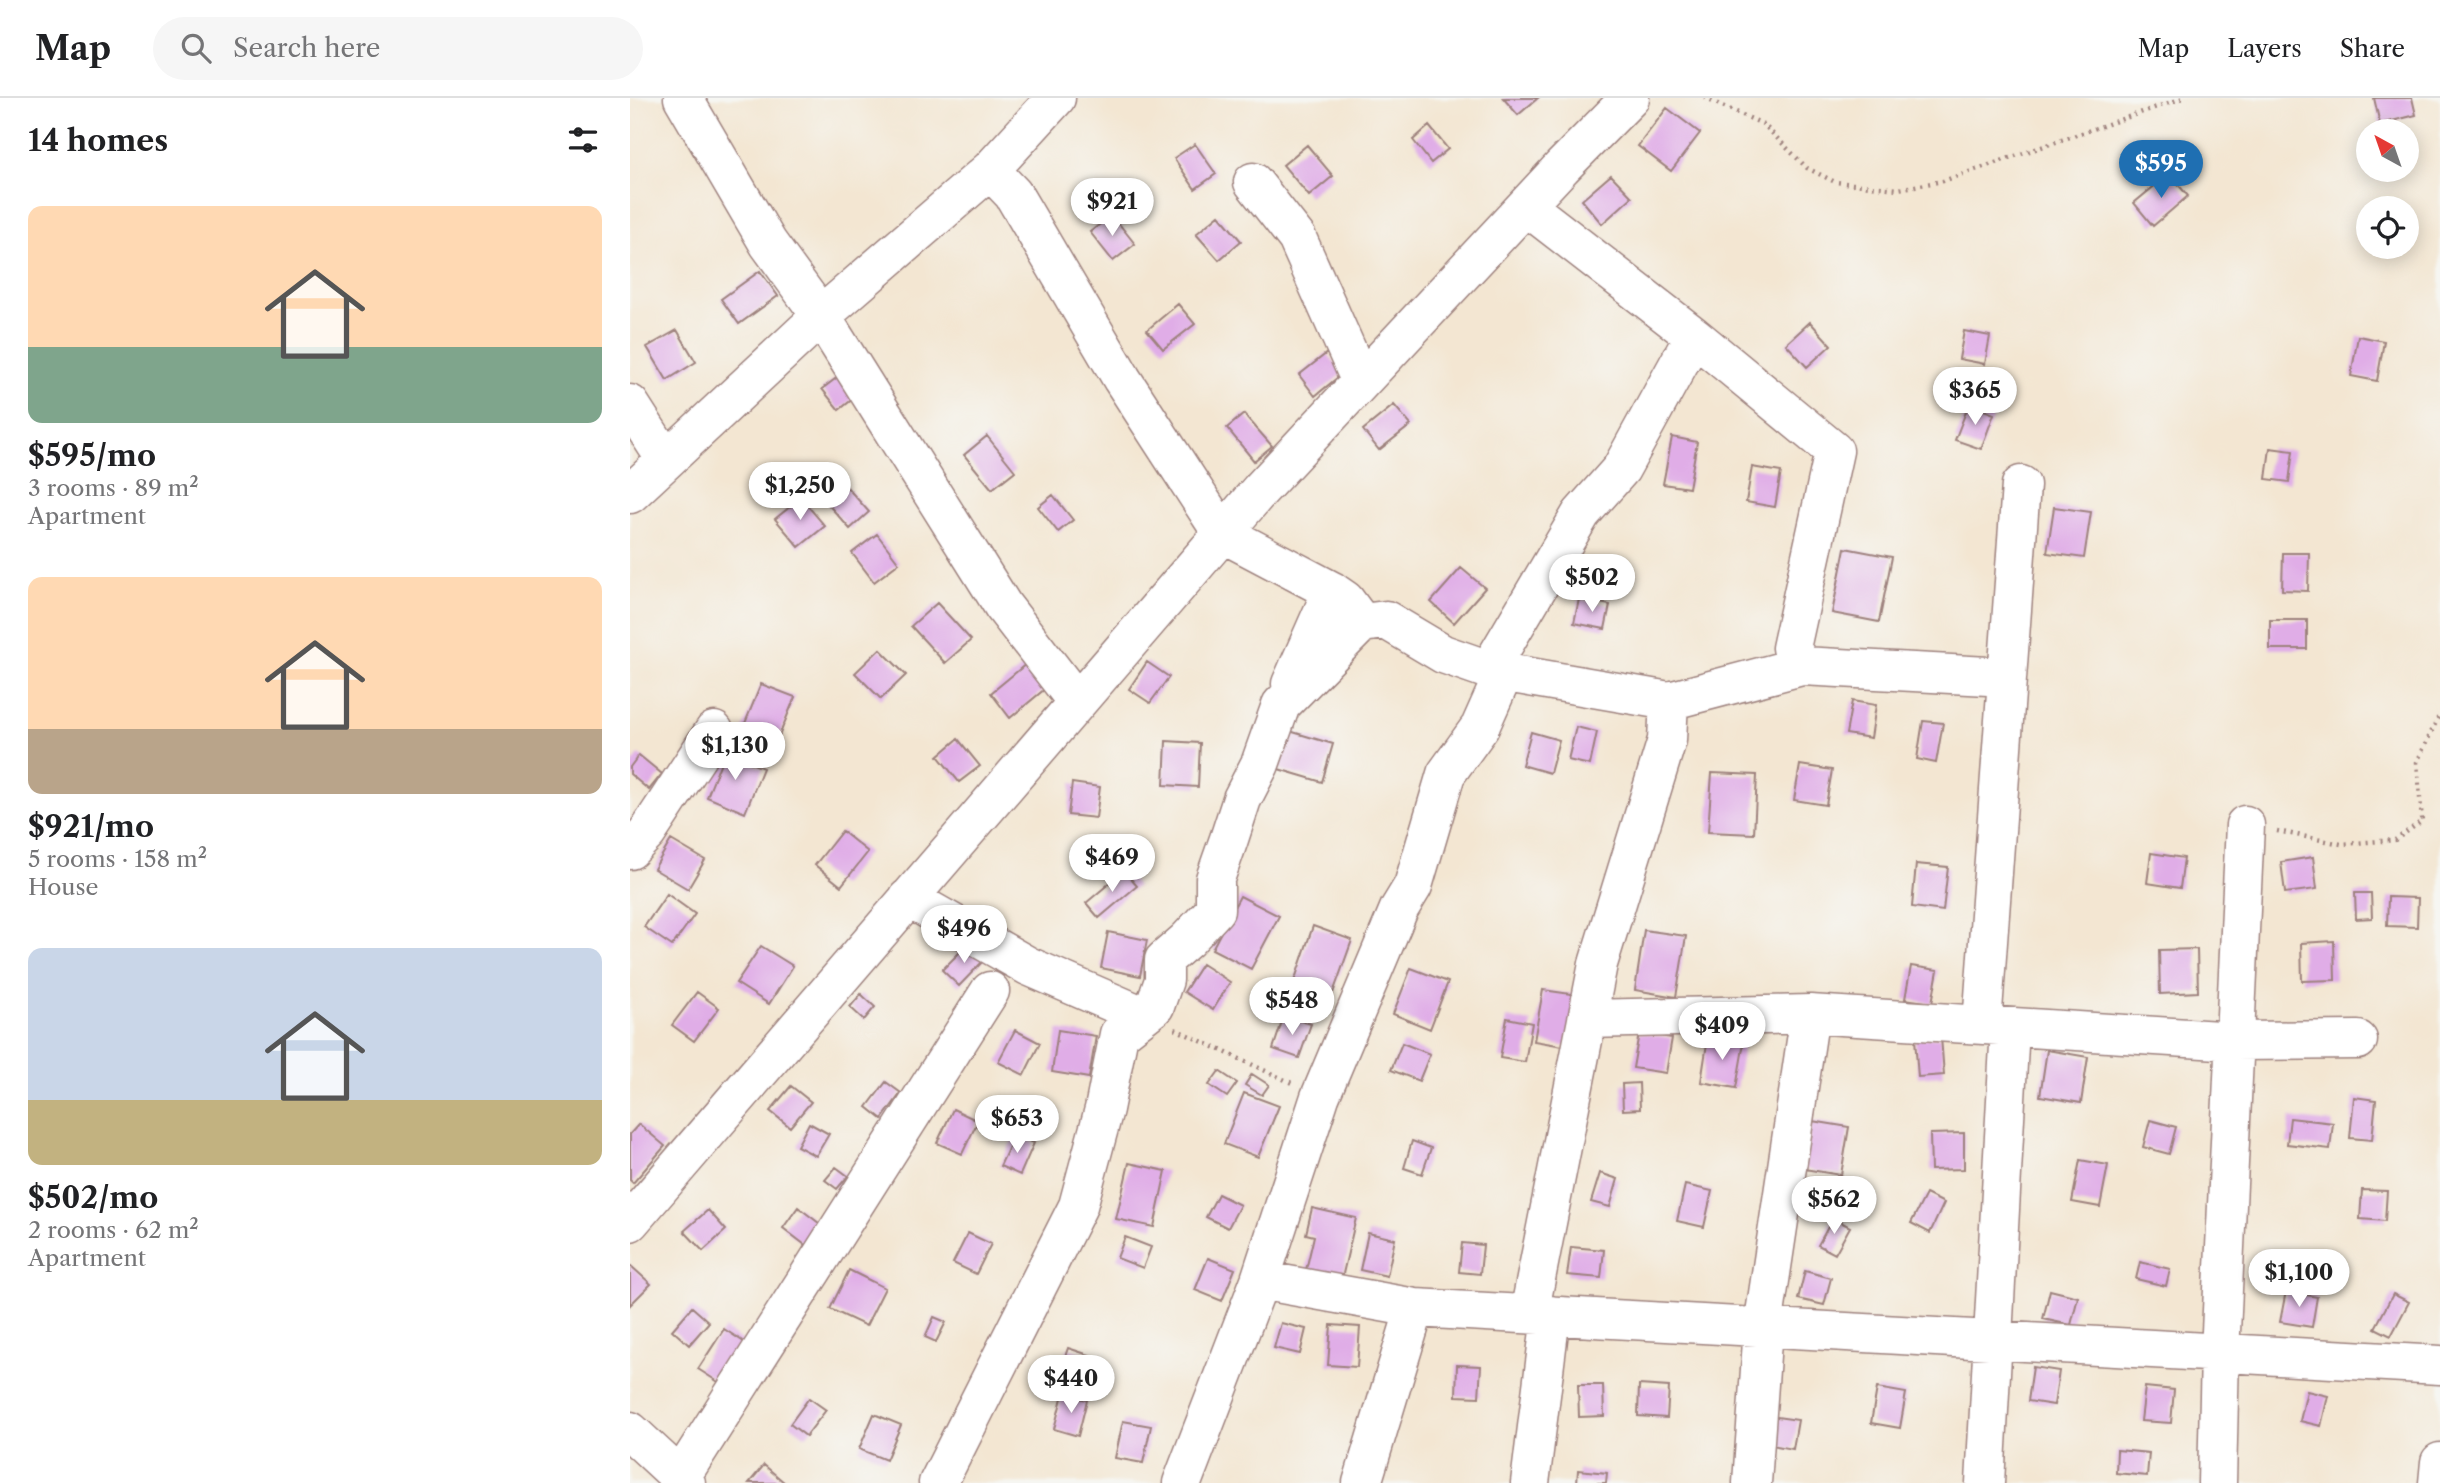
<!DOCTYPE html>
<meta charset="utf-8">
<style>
body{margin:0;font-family:"Libre Caslon Text",serif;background:#f6f6f6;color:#202124;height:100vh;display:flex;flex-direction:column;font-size:26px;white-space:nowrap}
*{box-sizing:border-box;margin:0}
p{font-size:23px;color:#757577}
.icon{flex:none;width:38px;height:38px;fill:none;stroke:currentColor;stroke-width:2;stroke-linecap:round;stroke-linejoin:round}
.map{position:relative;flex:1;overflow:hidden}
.sheet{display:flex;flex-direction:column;background:#fff;width:630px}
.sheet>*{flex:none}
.needle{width:46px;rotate:320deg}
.tools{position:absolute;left:1726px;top:21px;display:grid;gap:14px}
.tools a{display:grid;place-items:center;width:63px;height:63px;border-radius:50%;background:#fff;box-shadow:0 4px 18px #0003;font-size:35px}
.price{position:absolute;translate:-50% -60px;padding:0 16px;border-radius:24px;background:#fff;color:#222;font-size:23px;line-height:46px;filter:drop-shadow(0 2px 4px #0008)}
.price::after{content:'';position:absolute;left:50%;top:42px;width:21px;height:16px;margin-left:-10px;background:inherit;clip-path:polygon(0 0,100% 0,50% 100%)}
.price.selected{background:#1f6fb2;color:#fff}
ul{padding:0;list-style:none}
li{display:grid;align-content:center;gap:14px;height:371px;padding:0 28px}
li span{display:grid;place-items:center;height:217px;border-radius:14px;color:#555}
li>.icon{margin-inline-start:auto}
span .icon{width:126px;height:126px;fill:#fffc;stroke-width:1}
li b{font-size:30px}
h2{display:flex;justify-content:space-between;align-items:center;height:84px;padding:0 28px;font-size:30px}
header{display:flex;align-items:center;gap:42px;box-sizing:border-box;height:98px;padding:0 35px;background:#fff;border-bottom:2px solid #e0e0e0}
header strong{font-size:33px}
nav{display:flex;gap:38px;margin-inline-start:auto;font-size:24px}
.search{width:490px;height:63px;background:#f6f6f6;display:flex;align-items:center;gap:18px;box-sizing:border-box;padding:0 24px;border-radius:38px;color:#757577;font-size:26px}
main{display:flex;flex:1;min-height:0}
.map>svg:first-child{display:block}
.building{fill:#e0ade7}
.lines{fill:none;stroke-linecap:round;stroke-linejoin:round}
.minor-casing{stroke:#9e827e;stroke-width:41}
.path{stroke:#9e827e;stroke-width:4.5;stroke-dasharray:2 5;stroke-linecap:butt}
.minor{stroke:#fff;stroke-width:38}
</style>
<header>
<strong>Map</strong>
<div class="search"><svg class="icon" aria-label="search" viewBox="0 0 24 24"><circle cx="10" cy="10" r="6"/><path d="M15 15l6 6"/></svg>Search here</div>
<nav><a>Map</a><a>Layers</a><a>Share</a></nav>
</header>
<main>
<section class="sheet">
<h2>14 homes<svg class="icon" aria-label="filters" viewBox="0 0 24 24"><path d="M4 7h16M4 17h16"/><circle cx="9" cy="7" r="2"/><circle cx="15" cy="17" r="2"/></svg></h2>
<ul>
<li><span style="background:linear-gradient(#ffd9b3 65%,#7fa58c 0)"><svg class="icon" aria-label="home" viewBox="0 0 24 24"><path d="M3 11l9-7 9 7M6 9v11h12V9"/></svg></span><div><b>$595/mo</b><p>3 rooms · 89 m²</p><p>Apartment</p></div></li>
<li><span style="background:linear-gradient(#ffd9b3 70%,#b9a48a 0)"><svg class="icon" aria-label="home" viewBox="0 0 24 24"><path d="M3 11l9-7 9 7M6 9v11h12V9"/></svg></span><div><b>$921/mo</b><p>5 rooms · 158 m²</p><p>House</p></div></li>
<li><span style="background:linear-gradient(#c9d6e8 70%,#c2b280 0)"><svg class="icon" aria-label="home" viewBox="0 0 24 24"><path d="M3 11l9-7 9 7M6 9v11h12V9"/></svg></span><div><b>$502/mo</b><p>2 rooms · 62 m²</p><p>Apartment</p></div></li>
</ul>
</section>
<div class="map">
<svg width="1810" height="1385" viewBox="0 0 1810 1385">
<rect width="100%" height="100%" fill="#f6f6f2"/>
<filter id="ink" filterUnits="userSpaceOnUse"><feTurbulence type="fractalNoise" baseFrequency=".0143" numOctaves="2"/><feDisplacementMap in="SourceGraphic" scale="14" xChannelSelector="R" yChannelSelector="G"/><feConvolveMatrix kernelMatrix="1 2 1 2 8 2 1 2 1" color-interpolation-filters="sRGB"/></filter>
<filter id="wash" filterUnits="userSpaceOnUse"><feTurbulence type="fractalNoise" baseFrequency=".00686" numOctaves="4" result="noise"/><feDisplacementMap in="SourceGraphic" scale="28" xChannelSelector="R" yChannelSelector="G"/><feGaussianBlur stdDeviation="1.57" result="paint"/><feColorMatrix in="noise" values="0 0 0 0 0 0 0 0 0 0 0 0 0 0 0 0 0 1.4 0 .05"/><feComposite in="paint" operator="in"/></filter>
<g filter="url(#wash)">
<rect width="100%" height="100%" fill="#f3e6d2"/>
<g id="blocks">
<!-- building -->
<path class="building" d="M 873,0 L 908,0 L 888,17 Z
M 1744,0 L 1782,0 L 1786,17 L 1750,26 Z
M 1037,10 L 1070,35 L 1041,73 L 1008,48 Z
M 799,28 L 818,51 L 801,65 L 783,42 Z
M 565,46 L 586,76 L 565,91 L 544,60 Z
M 677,47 L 703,78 L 679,98 L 653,67 Z
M 1539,76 L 1558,98 L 1523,128 L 1504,105 Z
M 981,77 L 1002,99 L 972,126 L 952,102 Z
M 482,117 L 505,146 L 483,163 L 460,134 Z
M 589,117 L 611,143 L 589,162 L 566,136 Z
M 130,173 L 148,198 L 109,226 L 91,201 Z
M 548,206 L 565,226 L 533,251 L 517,232 Z
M 1180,224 L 1201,247 L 1177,269 L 1156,246 Z
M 47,232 L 66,264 L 37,282 L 17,249 Z
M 1334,233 L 1360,238 L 1355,266 L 1329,261 Z
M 1728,238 L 1754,243 L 1747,283 L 1721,278 Z
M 697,255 L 713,275 L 685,298 L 669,277 Z
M 213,275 L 229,296 L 209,312 L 192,291 Z
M 1339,306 L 1364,316 L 1351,351 L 1325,342 Z
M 764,307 L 781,327 L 749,352 L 733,332 Z
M 614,316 L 642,348 L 624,363 L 597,330 Z
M 357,338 L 385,373 L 362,391 L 334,357 Z
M 1042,339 L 1067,344 L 1059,390 L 1033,386 Z
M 1640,350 L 1663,353 L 1659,384 L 1636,381 Z
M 1122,369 L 1151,374 L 1145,409 L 1116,404 Z
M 215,387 L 239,414 L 220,431 L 196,404 Z
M 423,397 L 443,422 L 428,434 L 408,409 Z
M 171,400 L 195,428 L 169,449 L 145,421 Z
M 1424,409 L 1461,414 L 1454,460 L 1417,455 Z
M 247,436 L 269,465 L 244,484 L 222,455 Z
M 1215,450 L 1262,459 L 1249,524 L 1202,515 Z
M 1653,455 L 1679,455 L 1678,493 L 1652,492 Z
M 831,470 L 855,490 L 824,525 L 801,504 Z
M 949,501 L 980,507 L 975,531 L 944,525 Z
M 307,505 L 341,542 L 315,565 L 281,528 Z
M 1640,522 L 1677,522 L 1677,551 L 1640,551 Z
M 250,551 L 276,577 L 251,601 L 225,575 Z
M 402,561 L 422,585 L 380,620 L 361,595 Z
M 517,564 L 539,579 L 520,605 L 499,591 Z
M 131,586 L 165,599 L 145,648 L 111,635 Z
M 1222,603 L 1246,607 L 1241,640 L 1216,636 Z
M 1293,623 L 1313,625 L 1306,665 L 1287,661 Z
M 946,629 L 967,634 L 960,667 L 938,662 Z
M 656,632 L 703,646 L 692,684 L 645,670 Z
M 901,634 L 929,642 L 920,675 L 892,667 Z
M 328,641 L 350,668 L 329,684 L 308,658 Z
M 536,643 L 570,645 L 568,689 L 534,687 Z
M 95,654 L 133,670 L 115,715 L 77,699 Z
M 9,657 L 32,676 L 19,692 L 0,676 L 0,669 Z
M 1170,667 L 1202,672 L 1196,707 L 1164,702 Z
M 1082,675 L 1127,677 L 1124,736 L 1078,734 Z
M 442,685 L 470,689 L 466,720 L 438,717 Z
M 212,733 L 238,754 L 211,788 L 185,767 Z
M 41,742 L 75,762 L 58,791 L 24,771 Z
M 1521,755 L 1554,760 L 1550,790 L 1517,785 Z
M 1683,759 L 1687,791 L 1655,795 L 1651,764 Z
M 1286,766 L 1318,769 L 1313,813 L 1282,809 Z
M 494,773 L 507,788 L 469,820 L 456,805 Z
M 1725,795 L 1741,795 L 1742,820 L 1726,821 Z
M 37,796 L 65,816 L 42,848 L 14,829 Z
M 610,798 L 649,818 L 621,871 L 582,851 Z
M 1758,799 L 1788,800 L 1787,829 L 1757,828 Z
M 683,828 L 722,842 L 702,898 L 664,884 Z
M 1014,832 L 1056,838 L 1046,899 L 1005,892 Z
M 478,834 L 517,842 L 510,878 L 471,870 Z
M 1704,843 L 1705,882 L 1672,883 L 1671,845 Z
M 339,845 L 355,861 L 329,888 L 312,872 Z
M 131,848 L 163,868 L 139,906 L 106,885 Z
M 1567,851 L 1568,894 L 1530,896 L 1529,852 Z
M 572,866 L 600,884 L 583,912 L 554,894 Z
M 1281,868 L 1308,872 L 1302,905 L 1275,901 Z
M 781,870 L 818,884 L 800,931 L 763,916 Z
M 913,892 L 948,897 L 939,949 L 904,943 Z
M 67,894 L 89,910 L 64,943 L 42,927 Z
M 231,896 L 245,909 L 234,922 L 220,909 Z
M 654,918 L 681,926 L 669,960 L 643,951 Z
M 877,920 L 902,925 L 895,964 L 870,960 Z
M 385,932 L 410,945 L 394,977 L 368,964 Z
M 428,932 L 466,938 L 459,980 L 422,974 Z
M 1009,935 L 1042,940 L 1036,975 L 1003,970 Z
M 1078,939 L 1114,944 L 1106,990 L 1071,984 Z
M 1311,939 L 1314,977 L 1288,979 L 1285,941 Z
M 772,945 L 800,956 L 789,983 L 761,972 Z
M 1417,952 L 1458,959 L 1451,1005 L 1410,998 Z
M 589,973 L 607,985 L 597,999 L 579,987 Z
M 622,976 L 639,987 L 632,997 L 615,987 Z
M 256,984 L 271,995 L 252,1021 L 237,1009 Z
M 1009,985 L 1010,1011 L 993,1012 L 992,986 Z
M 161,988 L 181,1004 L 160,1029 L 140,1013 Z
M 614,995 L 649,1008 L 628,1059 L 594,1046 Z
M 1724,999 L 1746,1002 L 1742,1042 L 1720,1040 Z
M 323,1011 L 348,1023 L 332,1056 L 307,1045 Z
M 1660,1020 L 1703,1025 L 1700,1051 L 1657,1046 Z
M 1520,1022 L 1546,1029 L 1539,1056 L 1513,1049 Z
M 1182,1023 L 1219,1029 L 1211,1077 L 1174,1071 Z
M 179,1025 L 199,1036 L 186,1058 L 167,1048 Z
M 9,1026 L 35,1048 L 3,1085 L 0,1082 L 0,1036 Z
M 1334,1035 L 1334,1071 L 1301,1072 L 1300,1036 Z
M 385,1036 L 404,1045 L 390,1077 L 370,1068 Z
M 782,1043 L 801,1050 L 792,1076 L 774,1070 Z
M 1450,1062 L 1478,1067 L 1470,1109 L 1442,1104 Z
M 499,1065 L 536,1073 L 524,1129 L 486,1121 Z
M 206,1069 L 218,1078 L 207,1091 L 195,1082 Z
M 970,1075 L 988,1081 L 980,1109 L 961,1104 Z
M 1055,1087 L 1082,1093 L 1074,1129 L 1047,1123 Z
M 1732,1092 L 1757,1093 L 1755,1123 L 1730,1121 Z
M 588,1096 L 610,1107 L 598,1130 L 576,1119 Z
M 1296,1096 L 1314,1105 L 1300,1135 L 1281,1125 Z
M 168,1109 L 198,1132 L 183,1153 L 153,1130 Z
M 682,1110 L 726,1120 L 712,1180 L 676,1172 L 684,1138 L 676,1136 Z
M 78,1112 L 96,1132 L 73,1153 L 54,1133 Z
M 1203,1120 L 1220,1129 L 1205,1156 L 1188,1147 Z
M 338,1135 L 361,1146 L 346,1176 L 323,1165 Z
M 738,1135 L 765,1141 L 757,1178 L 730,1172 Z
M 495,1139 L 521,1149 L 513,1170 L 487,1160 Z
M 832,1145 L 853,1147 L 850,1176 L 829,1174 Z
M 941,1149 L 974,1152 L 971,1180 L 937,1177 Z
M 578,1160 L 605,1171 L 592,1203 L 565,1192 Z
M 1510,1164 L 1540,1171 L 1536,1188 L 1506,1181 Z
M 1,1168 L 21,1186 L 0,1207 L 0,1169 Z
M 219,1172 L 255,1190 L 236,1228 L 200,1211 Z
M 1175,1173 L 1201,1180 L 1194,1207 L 1168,1201 Z
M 1420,1192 L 1448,1199 L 1441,1227 L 1413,1221 Z
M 1656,1193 L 1687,1199 L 1682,1229 L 1650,1224 Z
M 1763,1196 L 1779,1204 L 1761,1238 L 1745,1230 Z
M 62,1209 L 79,1224 L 59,1247 L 42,1232 Z
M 304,1219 L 316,1224 L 306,1244 L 295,1239 Z
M 651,1225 L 676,1231 L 670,1256 L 644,1250 Z
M 701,1227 L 730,1229 L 727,1269 L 698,1267 Z
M 94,1231 L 120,1248 L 93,1287 L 68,1271 Z
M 438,1250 L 459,1257 L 451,1280 L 430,1273 Z
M 827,1267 L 851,1268 L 849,1299 L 826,1298 Z
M 1403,1269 L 1429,1273 L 1424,1307 L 1398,1303 Z
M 948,1287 L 973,1287 L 974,1318 L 949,1319 Z
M 1009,1287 L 1039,1289 L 1037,1320 L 1008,1318 Z
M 1515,1289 L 1544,1292 L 1541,1325 L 1511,1323 Z
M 1247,1290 L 1276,1295 L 1270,1330 L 1241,1325 Z
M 1677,1293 L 1698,1298 L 1691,1328 L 1670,1323 Z
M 433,1296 L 457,1302 L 448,1338 L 424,1331 Z
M 179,1300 L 196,1312 L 176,1338 L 160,1326 Z
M 244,1316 L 271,1327 L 256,1362 L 229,1351 Z
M 1140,1318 L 1168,1322 L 1163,1351 L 1136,1346 Z
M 493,1323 L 521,1328 L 513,1365 L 485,1360 Z
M 1487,1352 L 1519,1355 L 1517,1378 L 1486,1375 Z
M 134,1367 L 155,1385 L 119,1385 Z
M 948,1372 L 977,1375 L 976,1385 L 947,1385 Z"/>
</g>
</g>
<g filter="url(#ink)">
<use href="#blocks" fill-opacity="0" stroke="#9e827e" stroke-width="2"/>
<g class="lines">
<!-- minor casing -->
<g class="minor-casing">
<path id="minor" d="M 53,0 L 138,145 L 191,218 L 373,508 L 447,604
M 623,84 L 667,140 L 731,284
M 896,108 L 1064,238 L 1204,353 L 1161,550 L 1172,568
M 1064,238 L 991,371 L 951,416 L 859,572 L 1039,603 L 1172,568 L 1377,579
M 0,306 L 36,362
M 0,396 L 191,218 L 360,72 L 426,0
M 661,586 L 702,493
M 0,752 L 17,735 L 84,633
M 278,800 L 398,868 L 511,917
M 957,921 L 1180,916
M 1352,927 L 1391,387
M 0,1124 L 630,392 L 932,69 L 1000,0
M 630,1182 L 785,1210
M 899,1216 L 968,866 L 1037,642 L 1039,603
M 0,1333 L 56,1385
M 47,1385 L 360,893
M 308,1385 L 448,1108 L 474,1011 L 489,936 L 525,908 L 534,882 L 534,862 L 557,842 L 585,812 L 585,781 L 599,741 L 612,701 L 630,666 L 651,607 L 732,525 L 715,502 L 702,493 L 592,435 L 492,281 L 383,96 L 360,72
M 552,1385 L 630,1182 L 690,999 L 769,811 L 783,788 L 816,676 L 850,629 L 870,584 L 859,572 L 813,556 L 756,522 L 732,525
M 732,1385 L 785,1210 L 1810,1267
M 900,1385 L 921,1217
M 1122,1385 L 1133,1229 L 1180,916 L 1605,943 L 1728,942
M 1355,1385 L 1380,929
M 1587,1385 L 1590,1255 L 1615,727
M 1808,1385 L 1810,1364"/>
</g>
<!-- path -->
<path class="path" d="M 1074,0 L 1133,26 L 1177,70 L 1205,84 L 1268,91 L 1313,83 L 1553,0
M 1647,733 L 1711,746 L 1765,742 L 1792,723 L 1787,664 L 1810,616
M 545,931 L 664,986"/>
<!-- minor -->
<use href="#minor" class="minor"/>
</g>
</g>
</svg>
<div class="tools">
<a><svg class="needle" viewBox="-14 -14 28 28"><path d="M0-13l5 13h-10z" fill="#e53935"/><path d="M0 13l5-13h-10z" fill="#757577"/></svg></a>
<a><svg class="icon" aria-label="locate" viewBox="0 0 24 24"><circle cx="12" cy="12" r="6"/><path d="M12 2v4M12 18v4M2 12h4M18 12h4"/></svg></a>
</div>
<b class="price selected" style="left:1531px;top:102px">$595</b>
<b class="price" style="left:482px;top:140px">$921</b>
<b class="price" style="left:1345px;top:329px">$365</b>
<b class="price" style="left:170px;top:424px">$1,250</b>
<b class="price" style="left:962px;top:516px">$502</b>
<b class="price" style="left:105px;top:684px">$1,130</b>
<b class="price" style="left:482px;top:796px">$469</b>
<b class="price" style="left:334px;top:867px">$496</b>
<b class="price" style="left:662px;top:939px">$548</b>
<b class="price" style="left:1092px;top:964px">$409</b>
<b class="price" style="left:387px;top:1057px">$653</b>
<b class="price" style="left:1204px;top:1138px">$562</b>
<b class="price" style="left:1669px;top:1211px">$1,100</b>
<b class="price" style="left:441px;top:1317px">$440</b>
</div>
</main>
